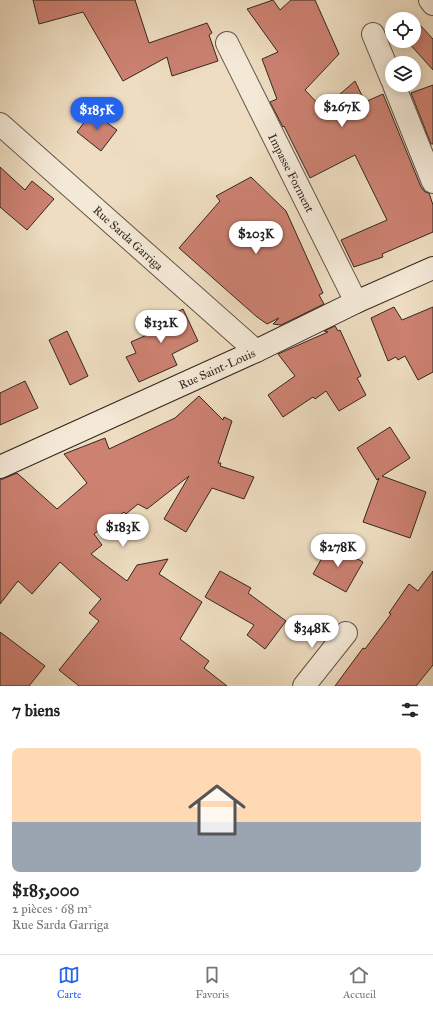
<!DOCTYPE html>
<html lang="fr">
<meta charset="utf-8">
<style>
body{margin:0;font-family:"IM FELL Great Primer",serif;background:#f6f6f6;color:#222;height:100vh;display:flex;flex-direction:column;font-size:15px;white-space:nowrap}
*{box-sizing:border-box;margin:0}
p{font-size:13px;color:#767676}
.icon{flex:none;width:22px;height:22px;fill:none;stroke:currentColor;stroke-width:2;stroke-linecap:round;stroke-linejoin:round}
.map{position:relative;height:686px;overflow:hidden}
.panel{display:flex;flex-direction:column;background:#fff;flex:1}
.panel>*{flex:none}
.controls{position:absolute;left:385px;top:12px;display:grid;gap:8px}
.controls a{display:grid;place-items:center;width:36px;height:36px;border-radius:50%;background:#fff;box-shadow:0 2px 10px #0003;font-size:20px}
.price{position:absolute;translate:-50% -34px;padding:0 9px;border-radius:14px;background:#fff;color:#222;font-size:13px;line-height:26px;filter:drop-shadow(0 1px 2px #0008)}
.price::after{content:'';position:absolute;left:50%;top:24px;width:12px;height:9px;margin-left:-6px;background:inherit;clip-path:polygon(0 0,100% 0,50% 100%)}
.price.selected{background:#2563eb;color:#fff}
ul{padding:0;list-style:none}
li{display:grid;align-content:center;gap:8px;height:212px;padding:0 12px}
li+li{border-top:1px solid #e0e0e0}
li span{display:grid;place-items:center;height:124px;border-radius:8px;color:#555}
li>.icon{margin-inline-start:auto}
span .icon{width:72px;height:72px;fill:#fffc;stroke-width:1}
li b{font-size:17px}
h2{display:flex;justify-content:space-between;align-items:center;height:48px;padding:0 12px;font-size:17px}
.menu{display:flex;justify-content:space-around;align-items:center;height:56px;border-top:1px solid #e0e0e0;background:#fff;font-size:11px;color:#767676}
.menu a{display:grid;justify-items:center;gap:2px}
.menu .selected{color:#2563eb}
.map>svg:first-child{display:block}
.building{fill:#cc8171;stroke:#342720}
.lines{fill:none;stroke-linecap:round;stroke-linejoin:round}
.minor-casing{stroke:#625448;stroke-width:24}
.secondary-casing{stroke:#342720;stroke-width:24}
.minor{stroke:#f4e9d7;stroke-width:22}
.secondary{stroke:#f4e9d7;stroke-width:22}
.labels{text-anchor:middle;stroke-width:3.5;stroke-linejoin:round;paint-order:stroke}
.street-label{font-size:12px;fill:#342720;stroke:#f4e9d7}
</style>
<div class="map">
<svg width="433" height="686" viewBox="0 0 433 686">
<rect width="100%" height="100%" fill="#eeddc1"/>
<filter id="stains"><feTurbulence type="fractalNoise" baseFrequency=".005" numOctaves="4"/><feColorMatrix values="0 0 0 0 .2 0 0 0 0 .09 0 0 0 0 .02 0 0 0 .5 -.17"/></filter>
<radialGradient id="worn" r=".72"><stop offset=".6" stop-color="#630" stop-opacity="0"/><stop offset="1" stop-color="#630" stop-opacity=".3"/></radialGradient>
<!-- building -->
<path class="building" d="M 33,0 L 135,0 L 149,43 L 207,23 L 212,33 L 209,35 L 218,61 L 172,76 L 167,57 L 123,81 L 83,12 L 39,24 Z
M 273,0 L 280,10 L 291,0 L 315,0 L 339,54 L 305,90 L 323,109 L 355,81 L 365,102 L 383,94 L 421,187 L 425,192 L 429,193 L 433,205 L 433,232 L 382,254 L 383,257 L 354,267 L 341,240 L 387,220 L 355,155 L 310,178 L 284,126 L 283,127 L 270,102 L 277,99 L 262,59 L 278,52 L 247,9 Z
M 419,24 L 433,39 L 433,70 L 407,41 L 414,41 L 414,29 Z
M 433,85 L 433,144 L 431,144 L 411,93 Z
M 92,112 L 117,130 L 101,151 L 77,132 Z
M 0,167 L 25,190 L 32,181 L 54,199 L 27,230 L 0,207 Z
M 251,177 L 286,211 L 323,293 L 319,295 L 324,304 L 281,325 L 273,324 L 279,318 L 267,324 L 257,317 L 179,248 L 220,201 L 216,196 Z
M 394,307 L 402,320 L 433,307 L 433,372 L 418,380 L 405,356 L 398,360 L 396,357 L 388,361 L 371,318 Z
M 183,309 L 198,341 L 172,354 L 177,365 L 139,382 L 126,357 L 136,353 L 131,342 L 149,334 L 144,322 L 169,311 L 171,315 Z
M 335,326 L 338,331 L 340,330 L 361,376 L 357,378 L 366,395 L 339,411 L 326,391 L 315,399 L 313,397 L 283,417 L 268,395 L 295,376 L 278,354 L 328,332 L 324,331 Z
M 67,331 L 88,376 L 70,385 L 49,340 Z
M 25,381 L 38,408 L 0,425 L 0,393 Z
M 199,396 L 223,420 L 224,417 L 232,421 L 218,463 L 221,463 L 220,466 L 254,477 L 244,499 L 212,488 L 186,532 L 164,519 L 189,476 L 147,509 L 138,504 L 126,514 L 124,512 L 94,534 L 102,545 L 91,554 L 127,581 L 137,565 L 168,559 L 159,574 L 202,602 L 180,639 L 209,661 L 204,668 L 227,686 L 79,686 L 59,670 L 99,621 L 89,613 L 101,599 L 60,562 L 32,594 L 18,581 L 0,604 L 0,480 L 17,473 L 57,509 L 87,483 L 64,454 L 105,438 L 109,449 L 175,418 Z
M 390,427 L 410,458 L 382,476 L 426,492 L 410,538 L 363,522 L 379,478 L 377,480 L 357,448 Z
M 330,544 L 363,562 L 346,592 L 313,574 Z
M 220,571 L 251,588 L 248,593 L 286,621 L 265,649 L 247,635 L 254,625 L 205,597 Z
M 433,571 L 433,665 L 416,686 L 335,686 L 363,648 L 365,649 L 391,614 L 389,613 L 409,584 L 418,591 Z
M 0,632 L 45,666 L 29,686 L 0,686 Z"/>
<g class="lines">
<!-- minor casing -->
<g class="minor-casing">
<path id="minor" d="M 430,0 L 433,4
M 373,34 L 392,80
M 227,43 L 356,302
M 394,85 L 433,182
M 0,124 L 256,351
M 304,686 L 346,633"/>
</g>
<!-- secondary casing -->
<g class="secondary-casing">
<path id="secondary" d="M 0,467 L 256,351 L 356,302 L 433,268"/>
</g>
<!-- minor -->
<use href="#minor" class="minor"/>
<!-- secondary -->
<use href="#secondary" class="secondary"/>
</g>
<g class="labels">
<!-- street labels -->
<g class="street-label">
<text transform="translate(291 173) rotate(63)" y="4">Impasse Forment</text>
<text transform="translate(128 238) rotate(42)" y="4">Rue Sarda Garriga</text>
<text transform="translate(217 369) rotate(-24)" y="4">Rue Saint-Louis</text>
</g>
</g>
<rect width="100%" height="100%" filter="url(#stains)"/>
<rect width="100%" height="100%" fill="url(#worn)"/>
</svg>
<div class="controls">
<a><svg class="icon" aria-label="locate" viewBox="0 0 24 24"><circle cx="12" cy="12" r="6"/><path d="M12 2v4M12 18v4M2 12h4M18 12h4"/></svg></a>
<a><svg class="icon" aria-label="layers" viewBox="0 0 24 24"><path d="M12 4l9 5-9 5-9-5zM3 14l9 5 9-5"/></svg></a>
</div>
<b class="price" style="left:342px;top:128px">$267K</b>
<b class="price selected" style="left:97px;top:131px">$185K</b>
<b class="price" style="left:256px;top:255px">$203K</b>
<b class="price" style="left:161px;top:344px">$132K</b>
<b class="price" style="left:123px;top:548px">$183K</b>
<b class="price" style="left:338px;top:568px">$278K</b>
<b class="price" style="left:312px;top:649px">$348K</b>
</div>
<section class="panel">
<h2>7 biens<svg class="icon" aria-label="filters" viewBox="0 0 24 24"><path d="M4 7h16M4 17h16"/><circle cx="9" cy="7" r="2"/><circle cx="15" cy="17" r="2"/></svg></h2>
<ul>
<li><span style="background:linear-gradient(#ffd9b3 60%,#9aa5b1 0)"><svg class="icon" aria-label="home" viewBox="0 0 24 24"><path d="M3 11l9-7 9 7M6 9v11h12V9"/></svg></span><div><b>$185,000</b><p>2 pièces · 68 m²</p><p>Rue Sarda Garriga</p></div></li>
</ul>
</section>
<nav class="menu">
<a class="selected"><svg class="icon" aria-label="map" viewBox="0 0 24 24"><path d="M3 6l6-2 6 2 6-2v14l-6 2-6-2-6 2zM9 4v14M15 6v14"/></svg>Carte</a>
<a><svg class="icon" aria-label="saved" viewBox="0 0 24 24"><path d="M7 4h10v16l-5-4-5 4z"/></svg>Favoris</a>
<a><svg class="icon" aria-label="home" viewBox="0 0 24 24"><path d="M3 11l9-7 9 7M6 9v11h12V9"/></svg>Accueil</a>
</nav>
